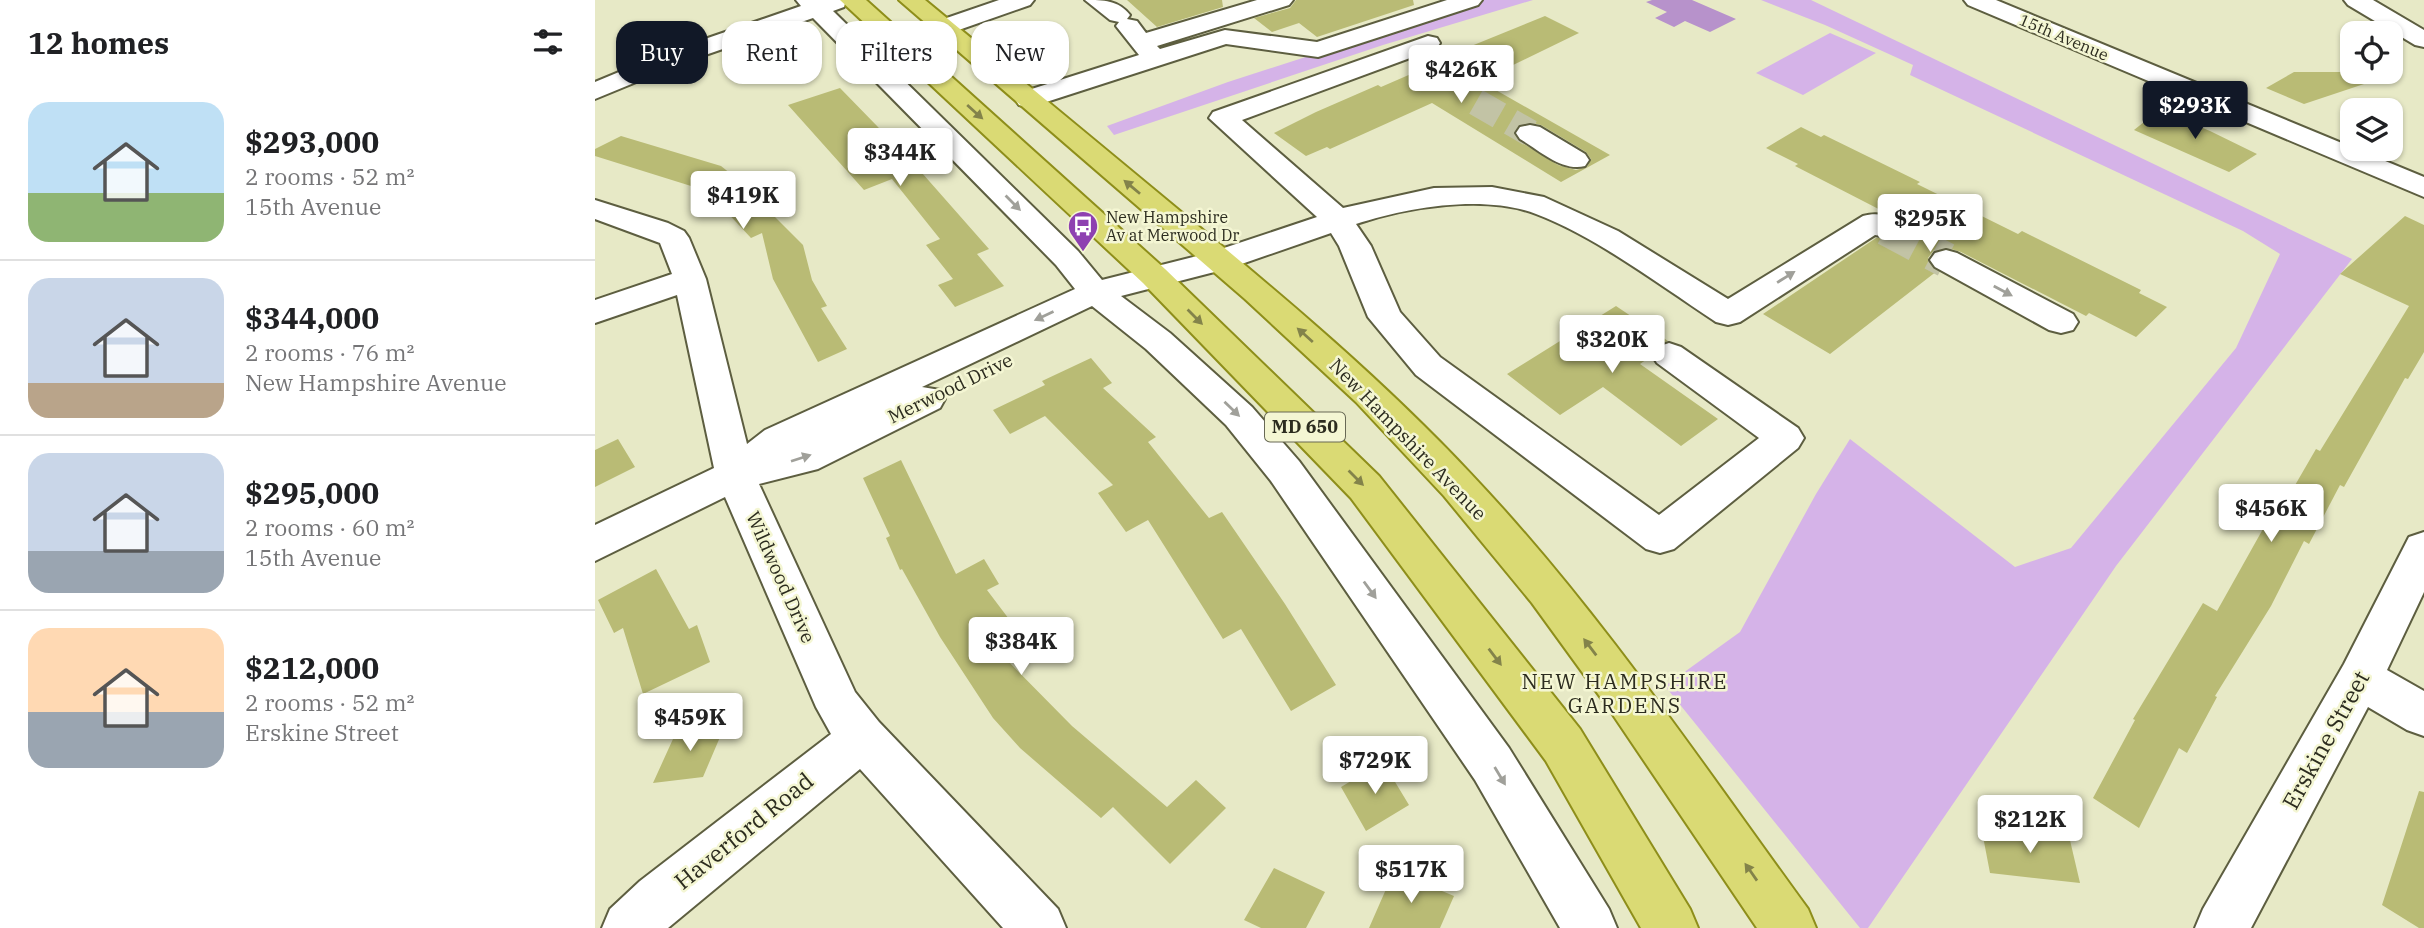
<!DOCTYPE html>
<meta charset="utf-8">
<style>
body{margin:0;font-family:"IBM Plex Serif",serif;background:#f6f6f6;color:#202124;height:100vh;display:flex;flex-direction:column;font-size:26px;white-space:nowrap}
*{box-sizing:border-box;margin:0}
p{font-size:23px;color:#757577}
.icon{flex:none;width:38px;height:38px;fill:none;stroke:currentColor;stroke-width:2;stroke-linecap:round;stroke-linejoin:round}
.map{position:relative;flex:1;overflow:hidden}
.details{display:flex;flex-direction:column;background:#fff;width:595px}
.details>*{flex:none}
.hud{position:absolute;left:21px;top:21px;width:665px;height:63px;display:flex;gap:14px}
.tools{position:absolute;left:1745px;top:21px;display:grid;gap:14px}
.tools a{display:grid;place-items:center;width:63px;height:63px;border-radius:14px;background:#fff;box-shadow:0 2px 5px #0004;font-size:35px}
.price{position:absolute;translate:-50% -60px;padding:0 16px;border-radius:7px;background:#fff;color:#222;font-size:23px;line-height:46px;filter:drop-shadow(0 2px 4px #0008)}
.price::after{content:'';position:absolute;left:50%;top:42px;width:21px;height:16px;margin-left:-10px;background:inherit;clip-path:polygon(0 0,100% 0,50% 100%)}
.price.active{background:#111827;color:#fff}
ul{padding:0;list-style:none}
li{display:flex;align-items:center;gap:21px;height:175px;padding:0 28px}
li+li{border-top:2px solid #e0e0e0}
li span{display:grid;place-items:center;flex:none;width:196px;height:140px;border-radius:21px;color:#555}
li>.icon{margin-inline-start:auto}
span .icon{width:84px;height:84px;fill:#fffc;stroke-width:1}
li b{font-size:30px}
h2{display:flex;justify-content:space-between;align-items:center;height:84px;padding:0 28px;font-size:30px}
.chip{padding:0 24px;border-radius:21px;background:#fff;box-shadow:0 2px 5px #0004;font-size:24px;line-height:63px}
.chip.active{background:#111827;color:#fff}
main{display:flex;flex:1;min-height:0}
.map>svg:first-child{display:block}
.green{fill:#d5b3e8}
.water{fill:#b792cb}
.building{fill:#b9bb75;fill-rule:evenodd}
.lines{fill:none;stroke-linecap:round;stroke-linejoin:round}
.minor-tunnel-far1{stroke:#c2c3a5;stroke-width:27;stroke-dasharray:27 13;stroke-linecap:butt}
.minor-tunnel{stroke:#c2c3a5;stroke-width:35;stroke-dasharray:35 18;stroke-linecap:butt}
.minor-casing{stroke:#5d5e40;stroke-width:4}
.major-casing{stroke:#8e8e1a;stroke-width:4}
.minor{fill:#fff;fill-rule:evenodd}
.major{fill:#dada74;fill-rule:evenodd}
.oneway{fill:#83834a}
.oneway2{fill:#a0a09a}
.labels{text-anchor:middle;stroke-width:5;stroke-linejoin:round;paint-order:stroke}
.far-street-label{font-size:16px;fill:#2c2c1f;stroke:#f4f6d3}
.far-poi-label{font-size:16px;fill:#2c2c1f;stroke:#f4f6d3;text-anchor:start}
.shield{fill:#f4f6d3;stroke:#686955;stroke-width:2}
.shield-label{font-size:18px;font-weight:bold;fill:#2c2c1f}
.street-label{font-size:19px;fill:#2c2c1f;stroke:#f4f6d3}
.neighbourhood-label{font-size:21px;letter-spacing:2px;fill:#2c2c1f;stroke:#f4f6d3}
.near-street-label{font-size:23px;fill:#2c2c1f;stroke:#f4f6d3}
</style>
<main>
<section class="details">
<h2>12 homes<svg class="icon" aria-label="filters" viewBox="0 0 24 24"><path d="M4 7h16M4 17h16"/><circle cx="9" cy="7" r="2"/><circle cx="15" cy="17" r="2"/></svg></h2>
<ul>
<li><span style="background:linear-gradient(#bfe0f5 65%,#8fb573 0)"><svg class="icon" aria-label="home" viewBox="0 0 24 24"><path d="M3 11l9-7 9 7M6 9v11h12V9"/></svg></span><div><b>$293,000</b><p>2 rooms · 52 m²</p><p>15th Avenue</p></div></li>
<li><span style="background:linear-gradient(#c9d6e8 75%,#b9a48a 0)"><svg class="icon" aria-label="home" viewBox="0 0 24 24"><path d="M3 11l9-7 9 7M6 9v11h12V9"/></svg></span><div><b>$344,000</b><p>2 rooms · 76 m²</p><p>New Hampshire Avenue</p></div></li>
<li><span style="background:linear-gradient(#c9d6e8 70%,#9aa5b1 0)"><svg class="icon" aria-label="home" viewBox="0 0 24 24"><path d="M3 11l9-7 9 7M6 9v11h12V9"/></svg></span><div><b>$295,000</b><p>2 rooms · 60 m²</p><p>15th Avenue</p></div></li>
<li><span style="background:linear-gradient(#ffd9b3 60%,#9aa5b1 0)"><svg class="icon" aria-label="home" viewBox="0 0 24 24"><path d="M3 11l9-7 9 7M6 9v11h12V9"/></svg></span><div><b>$212,000</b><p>2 rooms · 52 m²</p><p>Erskine Street</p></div></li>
</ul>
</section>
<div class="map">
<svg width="1829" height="928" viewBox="0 0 1829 928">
<rect width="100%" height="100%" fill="#e7e9c6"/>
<!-- green -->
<path class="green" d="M 887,0 L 938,0 L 788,45 L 519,135 L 512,126 L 633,82 Z
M 1166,0 L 1216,0 L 1757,259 L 1521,566 L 1273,928 L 1265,928 L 1070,686 L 1145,632 L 1221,494 L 1255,439 L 1420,567 L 1476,548 L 1641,348 L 1685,254 L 1648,231 L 1315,75 L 1318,65 L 1230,25 Z
M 1235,33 L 1281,53 L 1208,95 L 1161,73 Z"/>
<!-- water -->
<path class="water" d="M 1057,0 L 1097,0 L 1141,19 L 1115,32 L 1090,21 L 1079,27 L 1060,18 L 1072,12 L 1051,2 Z"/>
<!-- building -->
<path class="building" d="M 532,0 L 627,0 L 628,7 L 562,27 Z
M 701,0 L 818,0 L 819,5 L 722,37 L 704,23 L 677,32 L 659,18 L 695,8 Z
M 950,16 L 984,33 L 885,81 L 1015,155 L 966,182 L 837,103 L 735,149 L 732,147 L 711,156 L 679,133 L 721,112 L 783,85 L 786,87 L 862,54 L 859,53 ZM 934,122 L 946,125 L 991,152 L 996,159 L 992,167 L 981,170 L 963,165 L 924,141 L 919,132 L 924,124 Z
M 1699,72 L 1789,72 L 1790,77 L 1709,104 L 1671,88 Z
M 245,88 L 320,165 L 394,249 L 382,254 L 409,286 L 360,307 L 343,285 L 358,279 L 331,245 L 345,239 L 297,179 L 269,190 L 193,105 Z
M 1564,110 L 1615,131 L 1662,154 L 1634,172 L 1539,130 Z
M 1206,127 L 1226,137 L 1229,135 L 1325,182 L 1322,184 L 1423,234 L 1427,231 L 1546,290 L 1544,293 L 1572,307 L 1541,337 L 1494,313 L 1491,316 L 1366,252 L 1350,247 L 1339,250 L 1333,258 L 1342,271 L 1235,354 L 1168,314 L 1281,238 L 1302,238 L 1308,226 L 1303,219 L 1200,166 L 1203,164 L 1171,148 Z
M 26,136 L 126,166 L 161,194 L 158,195 L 208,245 L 217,280 L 232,306 L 226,308 L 252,349 L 223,362 L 178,279 L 167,233 L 156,238 L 112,191 L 0,156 L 0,149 Z
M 1810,216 L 1829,225 L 1829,352 L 1813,379 L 1810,378 L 1749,487 L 1745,485 L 1714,544 L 1709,541 L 1676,606 L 1620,696 L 1622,697 L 1592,753 L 1584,748 L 1544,828 L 1498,798 L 1540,720 L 1538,719 L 1608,603 L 1622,611 L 1673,520 L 1678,523 L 1721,449 L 1725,451 L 1814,306 L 1745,274 Z
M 1021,306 L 1073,341 L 1060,346 L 1055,357 L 1045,364 L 1123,419 L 1086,446 L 1008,387 L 965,415 L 912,374 Z
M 496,358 L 517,383 L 508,388 L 561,437 L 553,442 L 614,518 L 627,512 L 690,604 L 741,685 L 696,711 L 646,629 L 628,639 L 553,520 L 531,532 L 503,493 L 518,485 L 450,416 L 415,434 L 398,410 L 450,385 L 447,381 Z
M 23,439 L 40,467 L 0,487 L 0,450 Z
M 306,460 L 361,574 L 389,559 L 404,584 L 392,590 L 435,647 L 413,661 L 477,726 L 572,807 L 601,780 L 631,808 L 575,864 L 518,807 L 506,818 L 425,748 L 398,718 L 345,637 L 307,569 L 305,570 L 291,538 L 295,536 L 268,478 Z
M 61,569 L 94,629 L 102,625 L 115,662 L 48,694 L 28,628 L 19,633 L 3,600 Z
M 131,723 L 108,777 L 58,783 L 83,728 Z
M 788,762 L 814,805 L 771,831 L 746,787 Z
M 1824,791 L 1829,792 L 1829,928 L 1824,928 L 1787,905 Z
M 1386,826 L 1474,836 L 1485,883 L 1395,873 Z
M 679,868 L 730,892 L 711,928 L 666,928 L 649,920 Z
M 799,871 L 859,896 L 845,928 L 774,928 Z"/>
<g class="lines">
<!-- minor-tunnel-far1 -->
<path class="minor-tunnel-far1" d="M 881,102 L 935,133"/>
<!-- minor-tunnel -->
<path class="minor-tunnel" d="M 1291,228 L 1351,260"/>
<!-- minor casing -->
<g class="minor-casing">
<path id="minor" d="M 201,0 L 251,0 L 249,7 L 238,11 L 483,251 L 507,280 L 614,253 L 722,217 L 614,118 L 618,112 L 833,36 L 842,38 L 845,43 L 842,48 L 647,120 L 748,208 L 839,188 L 897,187 L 949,197 L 1023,231 L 1133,299 L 1268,216 C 1283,212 1298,215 1306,228 L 1302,235 L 1291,237 L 1280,235 L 1145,322 L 1133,325 L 1121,322 C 1066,286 1002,237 941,214 C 890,194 812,207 761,224 L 776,246 L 805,312 L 845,357 L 1064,515 L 1164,438 L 1062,363 L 1057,355 L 1062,347 L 1074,343 L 1086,347 L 1203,428 L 1209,438 L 1203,448 L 1079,549 L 1065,553 L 1051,549 L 821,375 L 773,317 L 744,246 L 736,233 L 635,268 L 526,296 L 575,333 L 657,407 L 704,461 L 914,748 L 1014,909 L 1022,928 L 965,928 L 880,780 L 676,481 L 631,425 L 551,349 L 497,306 L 327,387 L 345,390 L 350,399 L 345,408 L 223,469 L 164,484 L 260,692 L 284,722 L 463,909 L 471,928 L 408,928 L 265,769 L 73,928 L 7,928 L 15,909 L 45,881 L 236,734 L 221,707 L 130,497 L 0,561 L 0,525 L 119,468 L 82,295 L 0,323 L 0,300 L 77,274 L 65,243 L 0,219 L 0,200 L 73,223 L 89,231 L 94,238 L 111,279 L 152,444 L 170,430 L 480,289 L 461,265 L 218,18 L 90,62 L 0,99 L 0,82 L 72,52 L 206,6 Z
M 404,0 L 439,0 L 435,5 L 358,32 L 349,34 L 340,32 L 337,27 L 340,22 Z
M 490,0 C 509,0 523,0 535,15 L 532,19 L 542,21 L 551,33 L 662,0 L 698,0 L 694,5 L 562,46 L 565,49 L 630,30 L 722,42 L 852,0 L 887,0 L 883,5 L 723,57 L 631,44 L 442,105 L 433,107 L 424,105 L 420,99 L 424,93 L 544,55 L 521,26 L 524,22 L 515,20 Z
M 1369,0 L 1401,0 L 1829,177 L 1829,197 L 1373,5 Z
M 1749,0 L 1778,0 L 1829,30 L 1829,47 L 1820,45 L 1753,5 Z
M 935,125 L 945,127 L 990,154 L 994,160 L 990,166 C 967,172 944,150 925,139 L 921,133 L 925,127 Z
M 1351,250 L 1362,253 L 1478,314 L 1483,322 L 1478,330 L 1466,333 L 1454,330 L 1340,267 L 1335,260 L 1340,253 Z
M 1829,532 L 1829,592 L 1792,670 L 1829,691 L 1829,736 L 1812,730 L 1773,707 L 1656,928 L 1600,928 L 1608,909 L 1749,664 L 1814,537 Z"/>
</g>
<!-- major casing -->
<g class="major-casing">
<path id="major" d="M 245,0 L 271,0 L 570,269 L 784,476 L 985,729 L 1095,909 L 1103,928 L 1046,928 L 951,761 L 756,498 L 548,283 Z
M 304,0 L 330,0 C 417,72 504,144 591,216 C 690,298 788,380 876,474 C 1002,607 1105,761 1213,909 L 1221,928 L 1162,928 L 1014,709 L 937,603 L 849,496 L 761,402 L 650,299 Z"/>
</g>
<!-- minor -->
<use href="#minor" class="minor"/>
<!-- major -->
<use href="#major" class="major"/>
</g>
<!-- one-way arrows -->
<defs><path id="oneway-solid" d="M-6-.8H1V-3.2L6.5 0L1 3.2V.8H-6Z" transform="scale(1.75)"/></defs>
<g class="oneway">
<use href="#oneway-solid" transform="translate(380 112) rotate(42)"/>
<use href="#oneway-solid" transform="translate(537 187) rotate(-140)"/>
<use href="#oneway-solid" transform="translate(600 317) rotate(45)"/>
<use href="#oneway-solid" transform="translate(710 335) rotate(-138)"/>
<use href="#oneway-solid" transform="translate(761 478) rotate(45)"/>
<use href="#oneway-solid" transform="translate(995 647) rotate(-127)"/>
<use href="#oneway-solid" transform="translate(900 657) rotate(53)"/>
<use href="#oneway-solid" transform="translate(1156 872) rotate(-125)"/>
</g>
<g class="oneway2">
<use href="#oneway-solid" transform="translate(418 203) rotate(45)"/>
<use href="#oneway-solid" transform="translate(1191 277) rotate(-32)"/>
<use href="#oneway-solid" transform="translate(1408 291) rotate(28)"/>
<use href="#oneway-solid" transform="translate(449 316) rotate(155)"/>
<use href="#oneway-solid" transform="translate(637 409) rotate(44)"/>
<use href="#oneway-solid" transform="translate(206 458) rotate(-18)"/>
<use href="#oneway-solid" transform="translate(775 590) rotate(54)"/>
<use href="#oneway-solid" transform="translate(905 776) rotate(59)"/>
</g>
<!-- icons -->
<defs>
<g id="bus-pin" transform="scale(1.575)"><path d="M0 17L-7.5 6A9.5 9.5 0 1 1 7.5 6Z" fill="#8e40b1" stroke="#f4f6d3"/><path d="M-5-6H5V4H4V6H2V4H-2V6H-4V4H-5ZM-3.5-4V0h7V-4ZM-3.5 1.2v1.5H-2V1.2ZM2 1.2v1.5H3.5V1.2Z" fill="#fff"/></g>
</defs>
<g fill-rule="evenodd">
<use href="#bus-pin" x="488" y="226"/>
</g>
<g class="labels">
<!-- far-street labels -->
<g class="far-street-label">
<text transform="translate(1469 37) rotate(23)" y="6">15th Avenue</text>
</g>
<!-- far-poi labels -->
<g class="far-poi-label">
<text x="511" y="223">New Hampshire<tspan x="511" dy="18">Av at Merwood Dr</tspan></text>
</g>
<!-- shield labels -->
<rect class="shield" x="670" y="412.5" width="80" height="29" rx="5"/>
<g class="shield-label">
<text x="710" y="433">MD 650</text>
</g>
<!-- street labels -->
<g class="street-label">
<text transform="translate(355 388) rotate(-26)" y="7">Merwood Drive</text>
<text transform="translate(813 439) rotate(46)" y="7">New Hampshire Avenue</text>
<text transform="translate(186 577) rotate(66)" y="7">Wildwood Drive</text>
</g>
<!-- neighbourhood labels -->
<g class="neighbourhood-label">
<text x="1030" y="689">NEW HAMPSHIRE<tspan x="1030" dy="24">GARDENS</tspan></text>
</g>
<!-- near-street labels -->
<g class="near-street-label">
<text transform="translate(1731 740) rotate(-61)" y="8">Erskine Street</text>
<text transform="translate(149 831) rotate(-39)" y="8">Haverford Road</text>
</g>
</g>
</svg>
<div class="tools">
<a><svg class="icon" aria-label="locate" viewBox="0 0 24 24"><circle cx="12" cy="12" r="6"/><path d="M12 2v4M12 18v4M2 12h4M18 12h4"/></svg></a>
<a><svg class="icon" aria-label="layers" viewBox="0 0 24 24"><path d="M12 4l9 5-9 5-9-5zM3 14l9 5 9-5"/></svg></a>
</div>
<b class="price" style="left:866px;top:105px">$426K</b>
<b class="price active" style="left:1600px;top:141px">$293K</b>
<b class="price" style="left:305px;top:188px">$344K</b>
<b class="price" style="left:148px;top:231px">$419K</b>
<b class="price" style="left:1335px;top:254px">$295K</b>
<b class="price" style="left:1017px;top:375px">$320K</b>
<b class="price" style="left:1676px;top:544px">$456K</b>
<b class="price" style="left:426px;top:677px">$384K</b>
<b class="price" style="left:95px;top:753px">$459K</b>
<b class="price" style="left:780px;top:796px">$729K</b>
<b class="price" style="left:1435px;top:855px">$212K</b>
<b class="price" style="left:816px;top:905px">$517K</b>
<div class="hud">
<a class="chip active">Buy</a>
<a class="chip">Rent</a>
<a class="chip">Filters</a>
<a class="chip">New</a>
</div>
</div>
</main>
